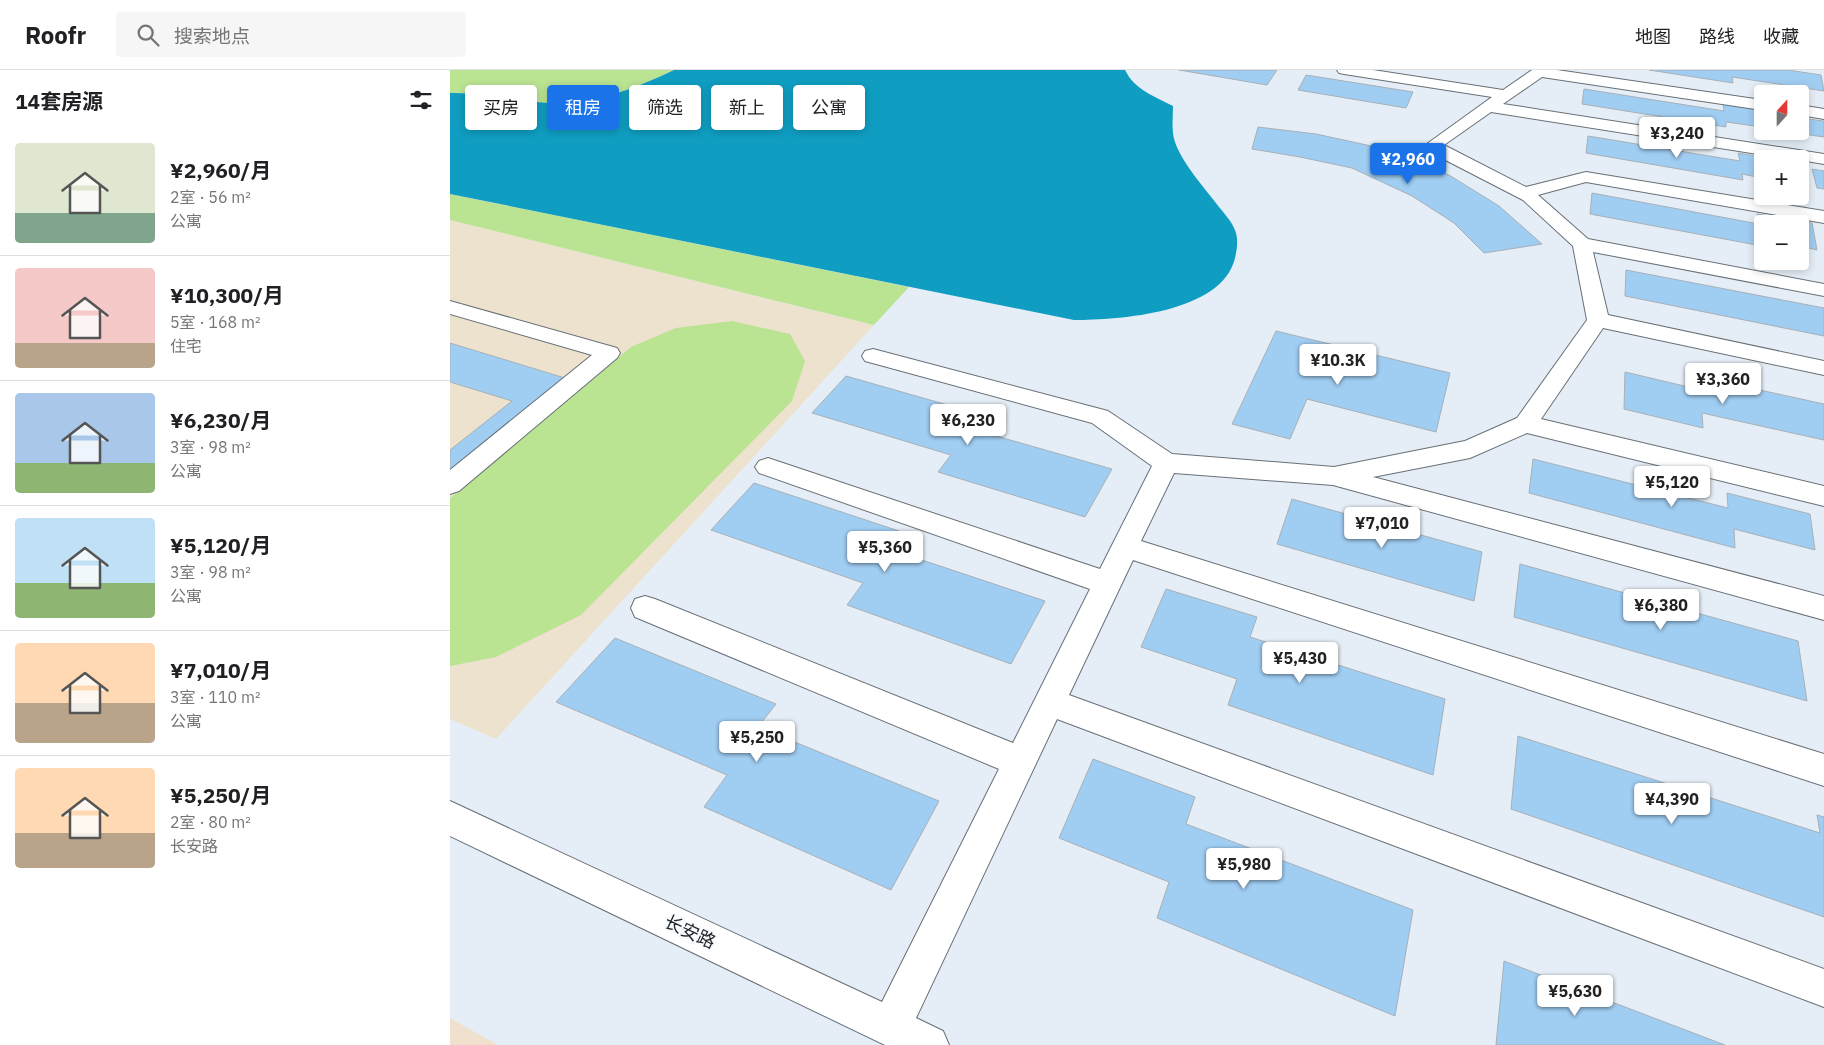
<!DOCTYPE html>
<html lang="zh">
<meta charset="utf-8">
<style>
body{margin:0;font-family:"IBM Plex Sans","Noto Sans SC",sans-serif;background:#f6f6f6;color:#202124;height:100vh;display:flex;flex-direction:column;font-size:19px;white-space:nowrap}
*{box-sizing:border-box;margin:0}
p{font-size:16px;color:#757577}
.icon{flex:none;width:28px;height:28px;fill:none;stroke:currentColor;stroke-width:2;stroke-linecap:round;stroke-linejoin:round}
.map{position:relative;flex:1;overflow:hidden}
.side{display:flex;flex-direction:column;background:#fff;width:450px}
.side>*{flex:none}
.top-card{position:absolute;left:15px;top:15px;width:475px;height:45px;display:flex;gap:10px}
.needle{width:32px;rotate:21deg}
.buttons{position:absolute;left:1304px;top:15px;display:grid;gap:10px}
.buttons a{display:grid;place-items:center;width:55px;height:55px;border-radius:5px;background:#fff;box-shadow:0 2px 8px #0003;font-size:25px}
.price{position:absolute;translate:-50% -42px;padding:0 11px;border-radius:5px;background:#fff;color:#222;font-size:16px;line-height:32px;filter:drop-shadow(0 1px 2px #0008)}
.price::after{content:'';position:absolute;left:50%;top:30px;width:15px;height:11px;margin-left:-8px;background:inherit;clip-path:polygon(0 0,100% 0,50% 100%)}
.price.selected{background:#1a73e8;color:#fff}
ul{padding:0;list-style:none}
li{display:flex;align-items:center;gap:15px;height:125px;padding:0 15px}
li+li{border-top:1px solid #e0e0e0}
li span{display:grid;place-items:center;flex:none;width:140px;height:100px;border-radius:5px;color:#555}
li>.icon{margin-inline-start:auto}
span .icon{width:60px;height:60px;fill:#fffc;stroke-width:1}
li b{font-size:21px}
h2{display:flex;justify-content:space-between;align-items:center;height:60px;padding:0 15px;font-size:21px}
.chip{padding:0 18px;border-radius:5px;background:#fff;box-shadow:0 2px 8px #0003;font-size:18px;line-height:45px}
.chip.selected{background:#1a73e8;color:#fff}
header{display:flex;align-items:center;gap:30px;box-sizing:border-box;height:70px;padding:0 25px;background:#fff;border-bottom:1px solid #e0e0e0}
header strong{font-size:24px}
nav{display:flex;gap:28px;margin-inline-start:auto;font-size:18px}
.search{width:350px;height:45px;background:#f6f6f6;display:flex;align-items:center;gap:12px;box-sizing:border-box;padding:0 18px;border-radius:5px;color:#757577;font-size:19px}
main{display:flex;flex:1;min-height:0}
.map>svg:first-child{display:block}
.industrial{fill:#f0e0ce}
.education{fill:#ece2cd}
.green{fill:#bae392}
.water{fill:#0f9dc1}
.building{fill:#a0cdf2;stroke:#a7b0b7}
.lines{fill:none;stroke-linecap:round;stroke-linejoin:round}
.minor-casing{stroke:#687077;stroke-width:2}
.minor{fill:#fff;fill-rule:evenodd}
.labels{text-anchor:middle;stroke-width:4.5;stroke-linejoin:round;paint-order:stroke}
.near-street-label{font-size:18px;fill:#1f2325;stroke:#f7fafe}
</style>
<header>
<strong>Roofr</strong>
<div class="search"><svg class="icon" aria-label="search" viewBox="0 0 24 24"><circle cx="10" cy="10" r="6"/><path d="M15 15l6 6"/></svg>搜索地点</div>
<nav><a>地图</a><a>路线</a><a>收藏</a></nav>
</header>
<main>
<section class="side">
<h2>14套房源<svg class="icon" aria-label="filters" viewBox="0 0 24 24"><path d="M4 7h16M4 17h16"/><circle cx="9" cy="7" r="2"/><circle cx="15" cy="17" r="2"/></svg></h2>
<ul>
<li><span style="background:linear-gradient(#dfe7d0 70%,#7fa58c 0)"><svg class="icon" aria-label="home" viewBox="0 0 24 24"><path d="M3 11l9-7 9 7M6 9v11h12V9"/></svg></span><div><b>¥2,960/月</b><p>2室 · 56 m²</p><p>公寓</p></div></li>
<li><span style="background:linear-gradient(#f6c9c9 75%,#b9a48a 0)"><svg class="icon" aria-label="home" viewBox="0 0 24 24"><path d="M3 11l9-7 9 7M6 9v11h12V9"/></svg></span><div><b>¥10,300/月</b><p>5室 · 168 m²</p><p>住宅</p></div></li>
<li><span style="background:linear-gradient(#a9c7e8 70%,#8fb573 0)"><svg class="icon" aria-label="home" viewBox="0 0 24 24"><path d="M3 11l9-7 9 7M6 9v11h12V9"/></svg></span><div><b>¥6,230/月</b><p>3室 · 98 m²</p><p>公寓</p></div></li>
<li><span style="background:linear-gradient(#bfe0f5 65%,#8fb573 0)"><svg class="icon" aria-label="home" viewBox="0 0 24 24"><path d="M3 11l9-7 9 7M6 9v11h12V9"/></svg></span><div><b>¥5,120/月</b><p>3室 · 98 m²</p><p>公寓</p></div></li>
<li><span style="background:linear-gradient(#ffd9b3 60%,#b9a48a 0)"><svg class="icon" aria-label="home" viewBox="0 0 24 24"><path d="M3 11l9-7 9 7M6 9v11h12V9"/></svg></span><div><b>¥7,010/月</b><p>3室 · 110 m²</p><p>公寓</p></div></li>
<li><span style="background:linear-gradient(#ffd9b3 65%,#b9a48a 0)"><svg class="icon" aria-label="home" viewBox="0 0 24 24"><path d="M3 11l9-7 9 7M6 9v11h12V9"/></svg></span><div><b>¥5,250/月</b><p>2室 · 80 m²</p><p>长安路</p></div></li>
</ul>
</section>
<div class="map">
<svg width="1374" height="975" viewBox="0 0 1374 975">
<rect width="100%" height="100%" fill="#e5eef6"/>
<!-- industrial -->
<path class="industrial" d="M 0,948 L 48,975 L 0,975 Z"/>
<!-- education -->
<path class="education" d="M 0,150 L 424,255 L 46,669 L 0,649 Z"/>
<!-- green -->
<path class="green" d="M 0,0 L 224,0 C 186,18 145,34 103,33 C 68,32 35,22 0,23 Z
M 0,124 L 459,217 L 424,255 L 0,150 Z
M 282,251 L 340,264 L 355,291 L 342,331 L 131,545 L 46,587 L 0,596 L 0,428 L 181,277 L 226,258 Z"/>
<!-- water -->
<path class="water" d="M 224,0 L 675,0 C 685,20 704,26 723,36 C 723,45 722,54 723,63 C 725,86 755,118 769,137 C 774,143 781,151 784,158 C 789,167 787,179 785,188 C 772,243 669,250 624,250 L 0,124 L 0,23 C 35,22 68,32 103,33 C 145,34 186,18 224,0 Z"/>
<!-- building -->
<path class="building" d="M 729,0 L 827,0 L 817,15 Z
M 1199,0 L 1338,0 L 1371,5 L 1374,21 L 1282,7 L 1283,13 Z
M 856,5 L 963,22 L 956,38 L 848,20 Z
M 1134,19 L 1274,41 L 1273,34 L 1312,40 L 1312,57 L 1276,52 L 1276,57 L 1132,34 Z
M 1350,48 L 1374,51 L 1374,67 L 1353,64 Z
M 808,57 L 866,64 L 926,77 L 999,105 L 1049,136 L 1092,174 L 1034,183 L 1004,153 L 962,126 L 902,98 L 850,87 L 802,79 Z
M 1138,66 L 1290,91 L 1288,83 L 1324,89 L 1312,89 L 1312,108 L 1292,104 L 1293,110 L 1136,83 Z
M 1362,99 L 1374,101 L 1374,119 L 1367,118 Z
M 1142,123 L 1309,154 L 1307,144 L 1362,153 L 1367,180 L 1350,176 L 1350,154 L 1312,154 L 1312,176 L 1140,144 Z
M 1176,200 L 1374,238 L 1374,266 L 1175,226 Z
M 826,261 L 1000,303 L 986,362 L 857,329 L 840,369 L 782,354 Z
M 0,273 L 115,308 L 0,401 L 0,380 L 62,331 L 0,312 Z
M 1175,302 L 1247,319 L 1246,306 L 1374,334 L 1374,370 L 1252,343 L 1253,358 L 1174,339 Z
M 396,306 L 529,344 L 518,358 L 662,399 L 635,447 L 488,402 L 501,385 L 362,343 Z
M 1083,389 L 1278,438 L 1277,423 L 1360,444 L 1365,480 L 1284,459 L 1285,478 L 1079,423 Z
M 304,413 L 449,461 L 436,478 L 595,531 L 561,594 L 397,535 L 413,513 L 261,460 Z
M 842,429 L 1032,482 L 1024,531 L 827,474 Z
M 1070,494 L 1348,571 L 1357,631 L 1064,547 Z
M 716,519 L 807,547 L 800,567 L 995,629 L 983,705 L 778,635 L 787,609 L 691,577 Z
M 165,568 L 326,634 L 308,657 L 489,731 L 441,820 L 254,737 L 277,705 L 106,632 Z
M 1068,666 L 1370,763 L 1367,745 L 1374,747 L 1374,847 L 1061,739 Z
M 643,689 L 745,727 L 736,754 L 963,840 L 945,946 L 707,848 L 719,812 L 609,768 Z
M 1054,891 L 1275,975 L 1046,975 Z"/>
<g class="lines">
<!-- minor casing -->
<g class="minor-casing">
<path id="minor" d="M 887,0 L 923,0 L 1053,20 L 1082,0 L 1107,0 L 1312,30 L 1312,40 L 1092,7 L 1053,34 L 1374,84 L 1374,94 L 1350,90 L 1350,89 L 1340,89 L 1041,42 L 994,75 L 1076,117 L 1136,102 L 1374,141 L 1374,153 L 1136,112 L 1088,125 L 1138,169 L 1374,214 L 1374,226 L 1143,182 L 1158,245 L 1374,291 L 1374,305 L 1153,258 L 1091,349 L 1374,416 L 1374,436 L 1077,363 L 1020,388 L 923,407 L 1374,526 L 1374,550 L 883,415 L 724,403 L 691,471 L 1374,684 L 1374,716 L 683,490 L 619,625 L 1374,899 L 1374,937 L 607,649 L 466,948 L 493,961 L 499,975 L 435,975 L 0,766 L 0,731 L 432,932 L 549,699 L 185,547 L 181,538 L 185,529 L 195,526 L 205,529 L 563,673 L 640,519 L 309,403 L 305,397 L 309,391 L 318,388 L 650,499 L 702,396 L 642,353 L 415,291 L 412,286 L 415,281 L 423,279 L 658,341 L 722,384 L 884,397 L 1015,371 L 1067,348 L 1137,250 L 1123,176 L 1073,130 L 976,80 L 974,76 L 1042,27 L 894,4 L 889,3 Z
M 1350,35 L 1374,39 L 1374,49 L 1350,45 Z
M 0,231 L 167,278 L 170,283 L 167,288 L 9,421 L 0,424 L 0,400 L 142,285 L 0,244 Z"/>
</g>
<!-- minor -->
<use href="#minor" class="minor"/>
</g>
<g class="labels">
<!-- near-street labels -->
<g class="near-street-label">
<text transform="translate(240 862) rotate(25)" y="6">长安路</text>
</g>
</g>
</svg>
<div class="buttons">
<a><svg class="needle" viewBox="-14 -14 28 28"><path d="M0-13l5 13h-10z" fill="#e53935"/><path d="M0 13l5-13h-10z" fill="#757577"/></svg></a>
<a>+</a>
<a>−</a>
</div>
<b class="price" style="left:1227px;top:89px">¥3,240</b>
<b class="price selected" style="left:958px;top:115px">¥2,960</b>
<b class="price" style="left:888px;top:316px">¥10.3K</b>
<b class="price" style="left:1273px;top:335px">¥3,360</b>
<b class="price" style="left:518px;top:376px">¥6,230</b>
<b class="price" style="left:1222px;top:438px">¥5,120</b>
<b class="price" style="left:932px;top:479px">¥7,010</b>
<b class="price" style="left:435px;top:503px">¥5,360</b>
<b class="price" style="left:1211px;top:561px">¥6,380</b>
<b class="price" style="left:850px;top:614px">¥5,430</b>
<b class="price" style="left:307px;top:693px">¥5,250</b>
<b class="price" style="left:1222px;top:755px">¥4,390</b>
<b class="price" style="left:794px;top:820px">¥5,980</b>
<b class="price" style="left:1125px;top:947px">¥5,630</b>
<div class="top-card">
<a class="chip">买房</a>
<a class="chip selected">租房</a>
<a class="chip">筛选</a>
<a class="chip">新上</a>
<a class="chip">公寓</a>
</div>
</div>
</main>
